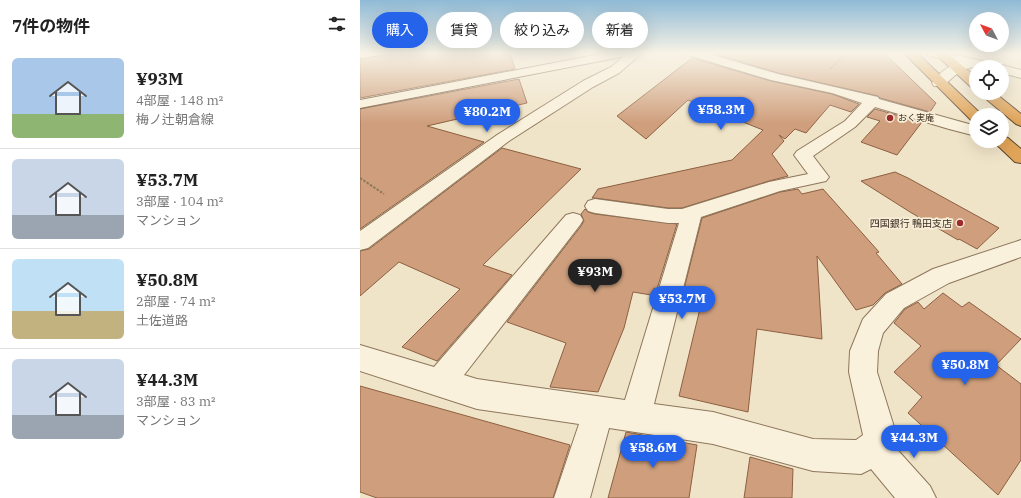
<!DOCTYPE html>
<html lang="ja">
<meta charset="utf-8">
<style>
body{margin:0;font-family:"IBM Plex Serif","Noto Sans JP",serif;background:#f2f2f2;color:#222;height:100vh;display:flex;flex-direction:column;font-size:15px;white-space:nowrap}
*{box-sizing:border-box;margin:0}
p{font-size:13px;color:#767676}
.icon{flex:none;width:22px;height:22px;fill:none;stroke:currentColor;stroke-width:2;stroke-linecap:round;stroke-linejoin:round}
.map{position:relative;flex:1;overflow:hidden}
.side{display:flex;flex-direction:column;background:#fff;width:360px}
.side>*{flex:none}
.banner{position:absolute;left:12px;top:12px;width:380px;height:36px;display:flex;gap:8px}
.needle{width:26px;rotate:311deg}
.fabs{position:absolute;left:609px;top:12px;display:grid;gap:8px}
.fabs a{display:grid;place-items:center;width:40px;height:40px;border-radius:50%;background:#fff;box-shadow:0 4px 16px #0002;font-size:20px}
.price{position:absolute;translate:-50% -34px;padding:0 9px;border-radius:14px;background:#2563eb;color:#fff;font-size:13px;line-height:26px;filter:drop-shadow(0 1px 2px #0008)}
.price::after{content:'';position:absolute;left:50%;top:24px;width:12px;height:9px;margin-left:-6px;background:inherit;clip-path:polygon(0 0,100% 0,50% 100%)}
.price.selected{background:#222;color:#fff}
ul{padding:0;list-style:none}
li{display:flex;align-items:center;gap:12px;height:100px;padding:0 12px}
li+li{border-top:1px solid #e0e0e0}
li span{display:grid;place-items:center;flex:none;width:112px;height:80px;border-radius:6px;color:#555}
li>.icon{margin-inline-start:auto}
span .icon{width:48px;height:48px;fill:#fffc;stroke-width:1}
li b{font-size:17px}
h2{display:flex;justify-content:space-between;align-items:center;height:48px;padding:0 12px;font-size:17px}
.pill{padding:0 14px;border-radius:18px;background:#fff;box-shadow:0 4px 16px #0002;font-size:14px;line-height:36px}
.pill.selected{background:#2563eb;color:#fff}
main{display:flex;flex:1;min-height:0}
.map>svg:first-child{display:block}
.building{fill:#cf9f7d;stroke:#8d5f41}
.lines{fill:none;stroke-linecap:round;stroke-linejoin:round}
.street-casing{stroke:#8d765c;stroke-width:2}
.secondary-casing{stroke:#6f573f;stroke-width:2}
.highway-casing{stroke:#5b4430;stroke-width:2}
.path-far1{stroke:#8d765c;stroke-width:1.5;stroke-dasharray:2 1;stroke-linecap:butt}
.path{stroke:#8d765c;stroke-width:2;stroke-dasharray:2.5 1.5;stroke-linecap:butt}
.street{fill:#faf1dc;fill-rule:evenodd}
.secondary{fill:#faf1dc;fill-rule:evenodd}
.highway{fill:#e0a458;fill-rule:evenodd}
.poi-dot{fill:#9e2a2b;stroke:#f7eed8;stroke-width:1.5}
.labels{text-anchor:middle;stroke-width:3.5;stroke-linejoin:round;paint-order:stroke}
.far-poi-label{font-size:9px;fill:#3d2e20;stroke:#f7eed8;text-anchor:start}
.poi-label{font-size:10px;fill:#3d2e20;stroke:#f7eed8;text-anchor:end}
</style>
<main>
<section class="side">
<h2>7件の物件<svg class="icon" aria-label="filters" viewBox="0 0 24 24"><path d="M4 7h16M4 17h16"/><circle cx="9" cy="7" r="2"/><circle cx="15" cy="17" r="2"/></svg></h2>
<ul>
<li><span style="background:linear-gradient(#a9c7e8 70%,#8fb573 0)"><svg class="icon" aria-label="home" viewBox="0 0 24 24"><path d="M3 11l9-7 9 7M6 9v11h12V9"/></svg></span><div><b>¥93M</b><p>4部屋 · 148 m²</p><p>梅ノ辻朝倉線</p></div></li>
<li><span style="background:linear-gradient(#c9d6e8 70%,#9aa5b1 0)"><svg class="icon" aria-label="home" viewBox="0 0 24 24"><path d="M3 11l9-7 9 7M6 9v11h12V9"/></svg></span><div><b>¥53.7M</b><p>3部屋 · 104 m²</p><p>マンション</p></div></li>
<li><span style="background:linear-gradient(#bfe0f5 65%,#c2b280 0)"><svg class="icon" aria-label="home" viewBox="0 0 24 24"><path d="M3 11l9-7 9 7M6 9v11h12V9"/></svg></span><div><b>¥50.8M</b><p>2部屋 · 74 m²</p><p>土佐道路</p></div></li>
<li><span style="background:linear-gradient(#c9d6e8 70%,#9aa5b1 0)"><svg class="icon" aria-label="home" viewBox="0 0 24 24"><path d="M3 11l9-7 9 7M6 9v11h12V9"/></svg></span><div><b>¥44.3M</b><p>3部屋 · 83 m²</p><p>マンション</p></div></li>
</ul>
</section>
<div class="map">
<svg width="661" height="498" viewBox="0 0 661 498">
<rect width="100%" height="100%" fill="#f0e4c8"/>
<!-- building -->
<path class="building" d="M 35,53 L 150,53 L 155,69 L 0,98 L 0,59 Z
M 352,53 L 524,53 L 576,103 L 570,112 L 520,98 L 518,96 L 418,73 Z
M 332,58 L 411,81 L 472,94 L 499,104 L 491,112 L 470,105 L 446,133 L 435,129 L 425,139 L 419,135 L 424,141 L 412,154 L 428,176 L 409,181 L 322,208 L 308,208 L 235,198 L 232,198 L 238,189 L 372,160 L 403,130 L 328,100 L 286,139 L 257,116 Z
M 159,79 L 167,103 L 67,126 L 124,142 L 0,229 L 0,109 Z
M 515,109 L 562,122 L 537,155 L 501,142 L 520,121 L 507,117 Z
M 142,148 L 221,169 L 123,265 L 152,275 L 77,361 L 42,347 L 100,289 L 39,262 L 0,296 L 0,251 L 9,249 Z
M 535,172 L 548,178 L 639,228 L 617,249 L 599,239 L 598,240 L 550,212 L 501,181 Z
M 438,189 L 442,194 L 463,189 L 519,252 L 516,253 L 542,284 L 525,293 L 513,305 L 496,310 L 457,256 L 462,339 L 397,329 L 388,412 L 319,396 L 343,296 L 323,293 L 342,218 L 420,192 Z
M 225,209 L 228,212 L 235,214 L 317,224 L 297,289 L 294,288 L 291,295 L 273,292 L 264,328 L 238,392 L 190,387 L 206,343 L 147,322 L 221,226 L 224,221 L 221,214 Z
M 583,293 L 602,307 L 609,302 L 661,339 L 636,365 L 661,384 L 661,460 L 638,495 L 548,413 L 562,397 L 534,372 L 561,346 L 534,323 L 545,309 L 558,302 L 564,309 Z
M 0,386 L 210,445 L 193,498 L 17,498 L 0,492 Z
M 266,432 L 337,445 L 329,498 L 248,498 Z
M 390,457 L 433,469 L 432,498 L 384,498 Z"/>
<g class="lines">
<!-- street casing -->
<g class="street-casing">
<path id="street" d="M 268,53 L 282,53 L 259,73 L 233,87 L 149,141 L 8,248 L 0,250 L 0,231 L 137,135 L 223,81 L 251,67 Z
M 326,53 L 346,53 L 418,74 L 518,97 L 519,99 L 616,126 L 616,136 L 589,129 L 515,107 L 495,127 L 453,156 L 469,177 L 466,181 L 420,191 L 341,217 L 294,404 L 353,412 L 453,439 L 496,440 L 503,435 L 489,372 L 490,351 L 503,319 L 526,294 L 573,269 L 661,240 L 661,257 L 589,283 L 544,308 L 523,333 L 518,351 L 517,372 L 534,427 L 536,442 L 534,446 L 570,486 L 576,498 L 535,498 L 511,469 L 501,474 L 453,471 L 353,444 L 249,428 L 230,498 L 194,498 L 219,424 L 117,409 L 0,371 L 0,345 L 74,367 L 206,215 L 213,213 L 220,215 L 223,220 L 220,225 L 104,375 L 117,379 L 265,400 L 319,223 L 308,223 L 235,213 L 228,211 L 225,206 L 228,201 L 235,199 L 308,209 L 322,209 L 409,182 L 448,174 L 434,155 L 437,151 L 485,121 L 502,103 L 472,93 L 411,80 L 328,55 Z
M 566,53 L 588,53 L 635,64 L 637,67 L 642,65 L 661,70 L 661,78 L 642,73 L 642,67 C 613,67 605,63 584,86 L 574,86 L 572,83 C 578,74 588,66 598,63 L 568,55 Z"/>
</g>
<!-- secondary casing -->
<g class="secondary-casing">
<path id="secondary" d="M 246,53 L 272,53 L 266,56 L 0,108 L 0,100 Z"/>
</g>
<!-- highway casing -->
<g class="highway-casing">
<path id="highway" d="M 544,53 L 557,53 L 622,115 L 616,115 L 616,121 L 611,120 Z
M 574,53 L 587,53 L 616,77 L 616,88 L 611,87 Z
M 619,93 L 635,93 L 661,114 L 661,126 L 656,124 Z
M 642,136 L 648,138 L 661,149 L 661,163 L 655,162 L 636,144 L 634,141 L 642,141 Z"/>
</g>
<!-- path-far1 -->
<path class="path-far1" d="M 470,69 L 487,53"/>
<!-- path -->
<path class="path" d="M 0,178 L 24,194"/>
<!-- street -->
<use href="#street" class="street"/>
<!-- secondary -->
<use href="#secondary" class="secondary"/>
<!-- highway -->
<use href="#highway" class="highway"/>
</g>
<!-- sky -->
<linearGradient id="sky" x2="0" y2="1"><stop stop-color="#8fbad6"/><stop offset="0.43" stop-color="#f8f3e6"/><stop offset="1" stop-color="#f8f3e6" stop-opacity="0"/></linearGradient>
<rect width="661" height="123" fill="url(#sky)"/>
<!-- markers -->
<g class="poi-dot">
<circle cx="530" cy="118" r="4"/>
<circle cx="600" cy="223" r="4"/>
</g>
<g class="labels">
<!-- far-poi labels -->
<g class="far-poi-label">
<text x="538" y="121">おく実庵</text>
</g>
<!-- poi labels -->
<g class="poi-label">
<text x="592" y="227">四国銀行 鴨田支店</text>
</g>
</g>
</svg>
<div class="fabs">
<a><svg class="needle" viewBox="-14 -14 28 28"><path d="M0-13l5 13h-10z" fill="#e53935"/><path d="M0 13l5-13h-10z" fill="#767676"/></svg></a>
<a><svg class="icon" aria-label="locate" viewBox="0 0 24 24"><circle cx="12" cy="12" r="6"/><path d="M12 2v4M12 18v4M2 12h4M18 12h4"/></svg></a>
<a><svg class="icon" aria-label="layers" viewBox="0 0 24 24"><path d="M12 4l9 5-9 5-9-5zM3 14l9 5 9-5"/></svg></a>
</div>
<b class="price" style="left:361px;top:131px">¥58.3M</b>
<b class="price" style="left:127px;top:133px">¥80.2M</b>
<b class="price selected" style="left:235px;top:293px">¥93M</b>
<b class="price" style="left:322px;top:320px">¥53.7M</b>
<b class="price" style="left:605px;top:386px">¥50.8M</b>
<b class="price" style="left:554px;top:459px">¥44.3M</b>
<b class="price" style="left:293px;top:469px">¥58.6M</b>
<div class="banner">
<a class="pill selected">購入</a>
<a class="pill">賃貸</a>
<a class="pill">絞り込み</a>
<a class="pill">新着</a>
</div>
</div>
</main>
